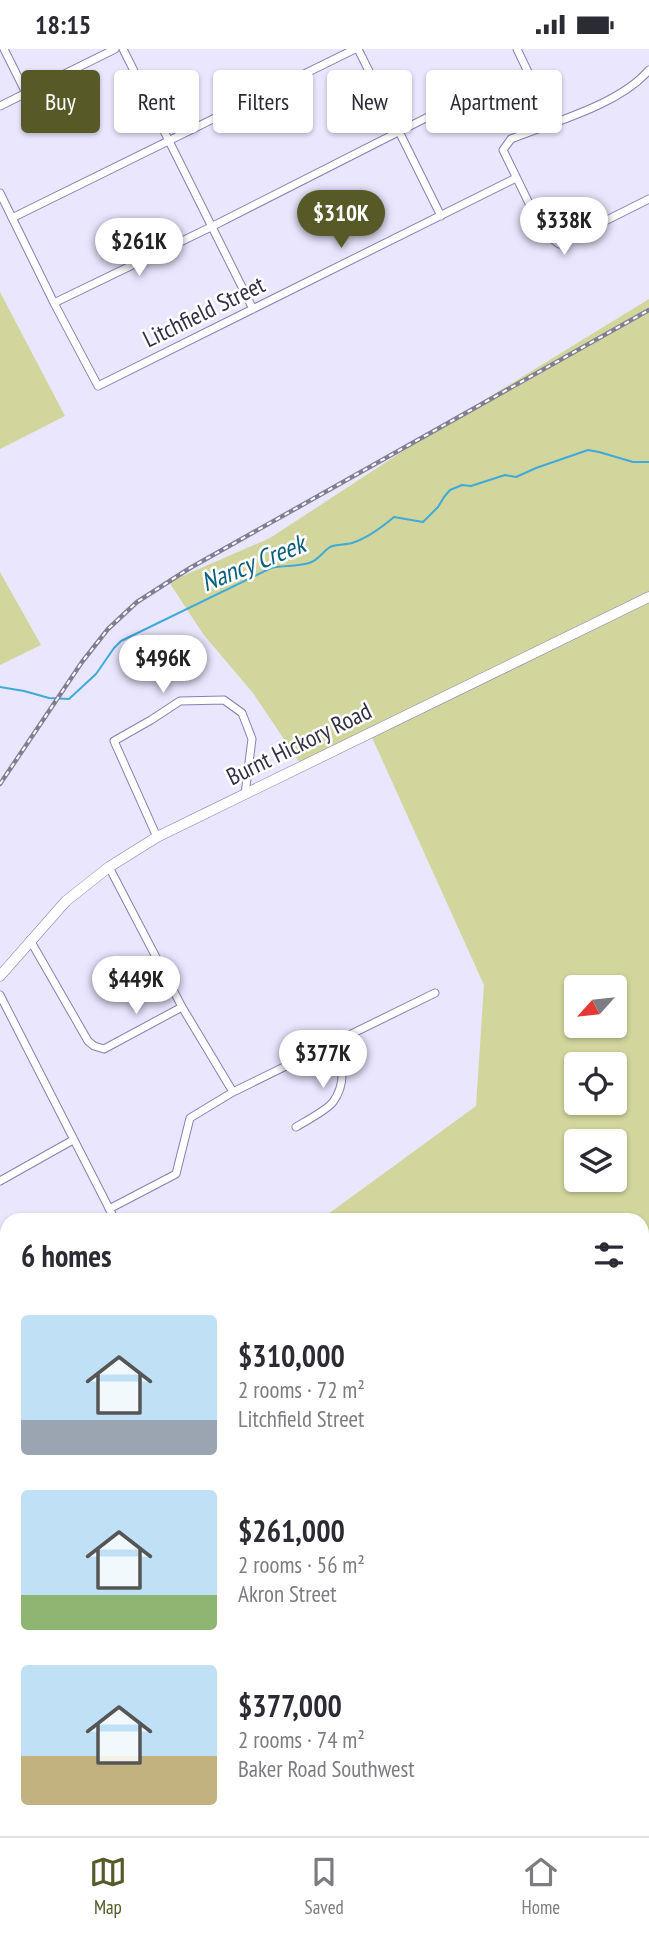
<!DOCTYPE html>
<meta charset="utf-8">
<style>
body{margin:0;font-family:"PT Sans Narrow",sans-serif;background:#f7f7f7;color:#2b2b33;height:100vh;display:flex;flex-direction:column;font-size:26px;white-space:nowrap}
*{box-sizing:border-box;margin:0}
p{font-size:23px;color:#7c7c81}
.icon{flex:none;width:38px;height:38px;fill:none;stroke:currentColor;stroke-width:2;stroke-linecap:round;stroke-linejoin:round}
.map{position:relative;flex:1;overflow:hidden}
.side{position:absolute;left:0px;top:1164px;width:649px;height:625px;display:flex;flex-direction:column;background:#fff;border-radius:21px 21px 0 0;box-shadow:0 2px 5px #0004}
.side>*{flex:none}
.banner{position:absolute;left:21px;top:21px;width:607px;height:63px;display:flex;gap:14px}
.needle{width:46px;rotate:243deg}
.controls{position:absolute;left:564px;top:926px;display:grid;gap:14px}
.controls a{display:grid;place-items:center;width:63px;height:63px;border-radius:7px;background:#fff;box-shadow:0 2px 5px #0004;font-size:35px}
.price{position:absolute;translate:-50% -60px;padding:0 16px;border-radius:24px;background:#fff;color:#222;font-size:23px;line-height:46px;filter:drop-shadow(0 2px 4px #0008)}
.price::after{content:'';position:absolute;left:50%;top:42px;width:21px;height:16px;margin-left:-10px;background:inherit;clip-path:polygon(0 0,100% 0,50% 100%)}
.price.selected{background:#575a27;color:#fff}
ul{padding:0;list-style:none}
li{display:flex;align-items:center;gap:21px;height:175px;padding:0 21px}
li span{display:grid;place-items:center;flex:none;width:196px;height:140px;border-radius:7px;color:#555}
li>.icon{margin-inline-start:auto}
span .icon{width:84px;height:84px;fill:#fffc;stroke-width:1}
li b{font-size:30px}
h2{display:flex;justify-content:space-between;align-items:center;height:84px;padding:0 21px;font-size:30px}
.tag{padding:0 24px;border-radius:7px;background:#fff;box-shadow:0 2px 5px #0004;font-size:24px;line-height:63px}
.tag.selected{background:#575a27;color:#fff}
.status{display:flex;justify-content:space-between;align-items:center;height:49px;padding:0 35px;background:#fff;direction:ltr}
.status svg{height:19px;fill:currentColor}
.dock{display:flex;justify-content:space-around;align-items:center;height:98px;border-top:2px solid #e1e1e2;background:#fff;font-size:19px;color:#7c7c81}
.dock a{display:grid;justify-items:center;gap:4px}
.dock .selected{color:#575a27}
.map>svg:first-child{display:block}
.green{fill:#d2d69c;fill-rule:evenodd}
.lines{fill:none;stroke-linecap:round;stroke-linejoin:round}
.stream{stroke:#3faadb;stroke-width:2}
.minor-casing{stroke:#887fb5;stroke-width:9}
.major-casing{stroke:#887fb5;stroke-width:11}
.minor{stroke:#fff;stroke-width:7}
.major{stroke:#fff;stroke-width:10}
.rail-casing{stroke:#817d95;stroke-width:4.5}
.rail{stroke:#fff;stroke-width:2;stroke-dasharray:5;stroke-linecap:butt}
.labels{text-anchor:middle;stroke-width:5;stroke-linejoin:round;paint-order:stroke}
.street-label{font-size:24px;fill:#343047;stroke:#fff}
.water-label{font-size:26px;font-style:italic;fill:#095f80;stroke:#fff}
</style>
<div class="status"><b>18:15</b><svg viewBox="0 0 49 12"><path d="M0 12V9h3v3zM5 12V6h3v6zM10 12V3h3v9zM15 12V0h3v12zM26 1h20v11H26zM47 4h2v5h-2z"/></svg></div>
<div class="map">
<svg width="649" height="1787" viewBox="0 0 649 1787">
<rect width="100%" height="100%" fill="#e9e6fe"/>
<!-- green -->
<path class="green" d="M 0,243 L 65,367 L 0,400 Z
M 649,250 L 649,1787 L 531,1787 L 527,1782 L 642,1782 L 642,1171 L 320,1171 L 476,1057 L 484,936 L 370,684 L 302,717 L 253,644 L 203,585 L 169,533 L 270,489 L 429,385 ZM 576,938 L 614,938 L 614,976 L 576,976 ZM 576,1015 L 614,1015 L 614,1054 L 576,1054 ZM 576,1092 L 614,1092 L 614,1130 L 576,1130 Z
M 0,523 L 41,596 L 0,616 Z"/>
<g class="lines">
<!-- stream -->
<path class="stream" d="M 0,638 L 24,642 L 49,649 L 69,650 L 96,625 L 114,599 L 121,592 L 271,519 C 284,516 296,518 309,514 C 319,511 322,503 330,498 C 336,495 346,496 352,494 C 368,489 381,479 394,468 L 423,473 L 438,458 L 444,448 L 450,441 L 462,436 L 471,437 L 505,426 L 516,428 L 536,419 L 588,401 L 599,403 L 633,413 L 649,413
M 0,1713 L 7,1720
M 48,1787 L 48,1782"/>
<!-- minor casing -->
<g class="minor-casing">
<path id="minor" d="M 4,0 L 26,44
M 123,0 L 253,260
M 358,0 L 441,167
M 517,0 L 552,73
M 649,21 C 619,56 553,73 511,90 L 503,101 L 543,183 L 559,195 L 649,150
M 0,57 L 115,0
M 0,144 L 54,254 L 98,337 L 516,129
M 12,169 L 355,0
M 54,254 L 211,178 L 485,39
M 157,788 L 114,692 L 151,671 L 180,652 L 224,651 L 242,664 L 252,690 L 245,745
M 109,818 L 182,958 L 233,1043
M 30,891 L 88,992 L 94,997 L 104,1000 L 182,958
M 0,946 L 115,1171
M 296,1078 C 306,1072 327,1061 333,1053 C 346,1035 344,1013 334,995
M 0,1132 L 73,1091
M 109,1160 L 176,1125 L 190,1069 L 233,1043 L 435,944
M 0,1226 L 7,1222
M 0,1338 L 7,1334
M 0,1481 L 7,1477
M 0,1600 L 7,1613
M 442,1782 L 445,1787"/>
</g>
<!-- major casing -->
<g class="major-casing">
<path id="major" d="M 0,927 L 66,852 L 109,818 L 157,788 L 649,548"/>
</g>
<!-- minor -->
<use href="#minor" class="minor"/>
<!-- major -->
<use href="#major" class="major"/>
<!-- rail casing -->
<g class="rail-casing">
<path id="rail" d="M 0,735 L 82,613 L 108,580 L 137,553 L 190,519 L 649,261"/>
</g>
<!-- rail -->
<use href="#rail" class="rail"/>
</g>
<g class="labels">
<!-- street labels -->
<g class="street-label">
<text transform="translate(204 263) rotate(-26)" y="8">Litchfield Street</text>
<text transform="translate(299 695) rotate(-26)" y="8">Burnt Hickory Road</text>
</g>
<!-- water labels -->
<g class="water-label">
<text transform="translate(253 514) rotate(-22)" y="9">Nancy Creek</text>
</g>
</g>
</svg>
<div class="controls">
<a><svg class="needle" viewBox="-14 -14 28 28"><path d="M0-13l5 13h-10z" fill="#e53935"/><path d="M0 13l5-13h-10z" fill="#7c7c81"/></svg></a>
<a><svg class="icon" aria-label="locate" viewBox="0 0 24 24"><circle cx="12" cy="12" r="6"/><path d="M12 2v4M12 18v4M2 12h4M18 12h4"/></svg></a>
<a><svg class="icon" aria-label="layers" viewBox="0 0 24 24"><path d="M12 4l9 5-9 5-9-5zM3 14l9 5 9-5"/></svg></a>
</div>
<b class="price selected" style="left:341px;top:201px">$310K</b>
<b class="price" style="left:564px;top:208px">$338K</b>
<b class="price" style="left:139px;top:229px">$261K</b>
<b class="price" style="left:163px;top:646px">$496K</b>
<b class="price" style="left:136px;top:967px">$449K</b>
<b class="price" style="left:323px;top:1041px">$377K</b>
<div class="banner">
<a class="tag selected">Buy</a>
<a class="tag">Rent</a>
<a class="tag">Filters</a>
<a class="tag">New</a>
<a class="tag">Apartment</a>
</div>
<section class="side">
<h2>6 homes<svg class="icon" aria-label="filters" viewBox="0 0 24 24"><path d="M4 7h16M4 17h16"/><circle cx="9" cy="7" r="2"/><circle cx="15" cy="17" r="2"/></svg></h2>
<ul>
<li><span style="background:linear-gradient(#bfe0f5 75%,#9aa5b1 0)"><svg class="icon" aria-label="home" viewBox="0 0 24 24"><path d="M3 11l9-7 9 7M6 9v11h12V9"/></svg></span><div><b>$310,000</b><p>2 rooms · 72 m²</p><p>Litchfield Street</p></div></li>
<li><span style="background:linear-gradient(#bfe0f5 75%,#8fb573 0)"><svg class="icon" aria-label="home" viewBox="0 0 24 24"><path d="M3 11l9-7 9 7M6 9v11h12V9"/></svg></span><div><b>$261,000</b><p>2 rooms · 56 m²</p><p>Akron Street</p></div></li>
<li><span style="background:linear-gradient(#bfe0f5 65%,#c2b280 0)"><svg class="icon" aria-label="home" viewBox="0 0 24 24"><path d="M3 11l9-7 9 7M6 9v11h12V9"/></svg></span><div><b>$377,000</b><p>2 rooms · 74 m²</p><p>Baker Road Southwest</p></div></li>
</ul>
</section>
</div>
<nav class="dock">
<a class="selected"><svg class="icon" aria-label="map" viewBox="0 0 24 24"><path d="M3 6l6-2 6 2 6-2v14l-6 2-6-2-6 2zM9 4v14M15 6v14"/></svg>Map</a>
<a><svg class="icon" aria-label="saved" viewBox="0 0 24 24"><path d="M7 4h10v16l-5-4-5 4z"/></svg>Saved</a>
<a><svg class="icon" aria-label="home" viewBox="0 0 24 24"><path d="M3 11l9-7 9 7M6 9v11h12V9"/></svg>Home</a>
</nav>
